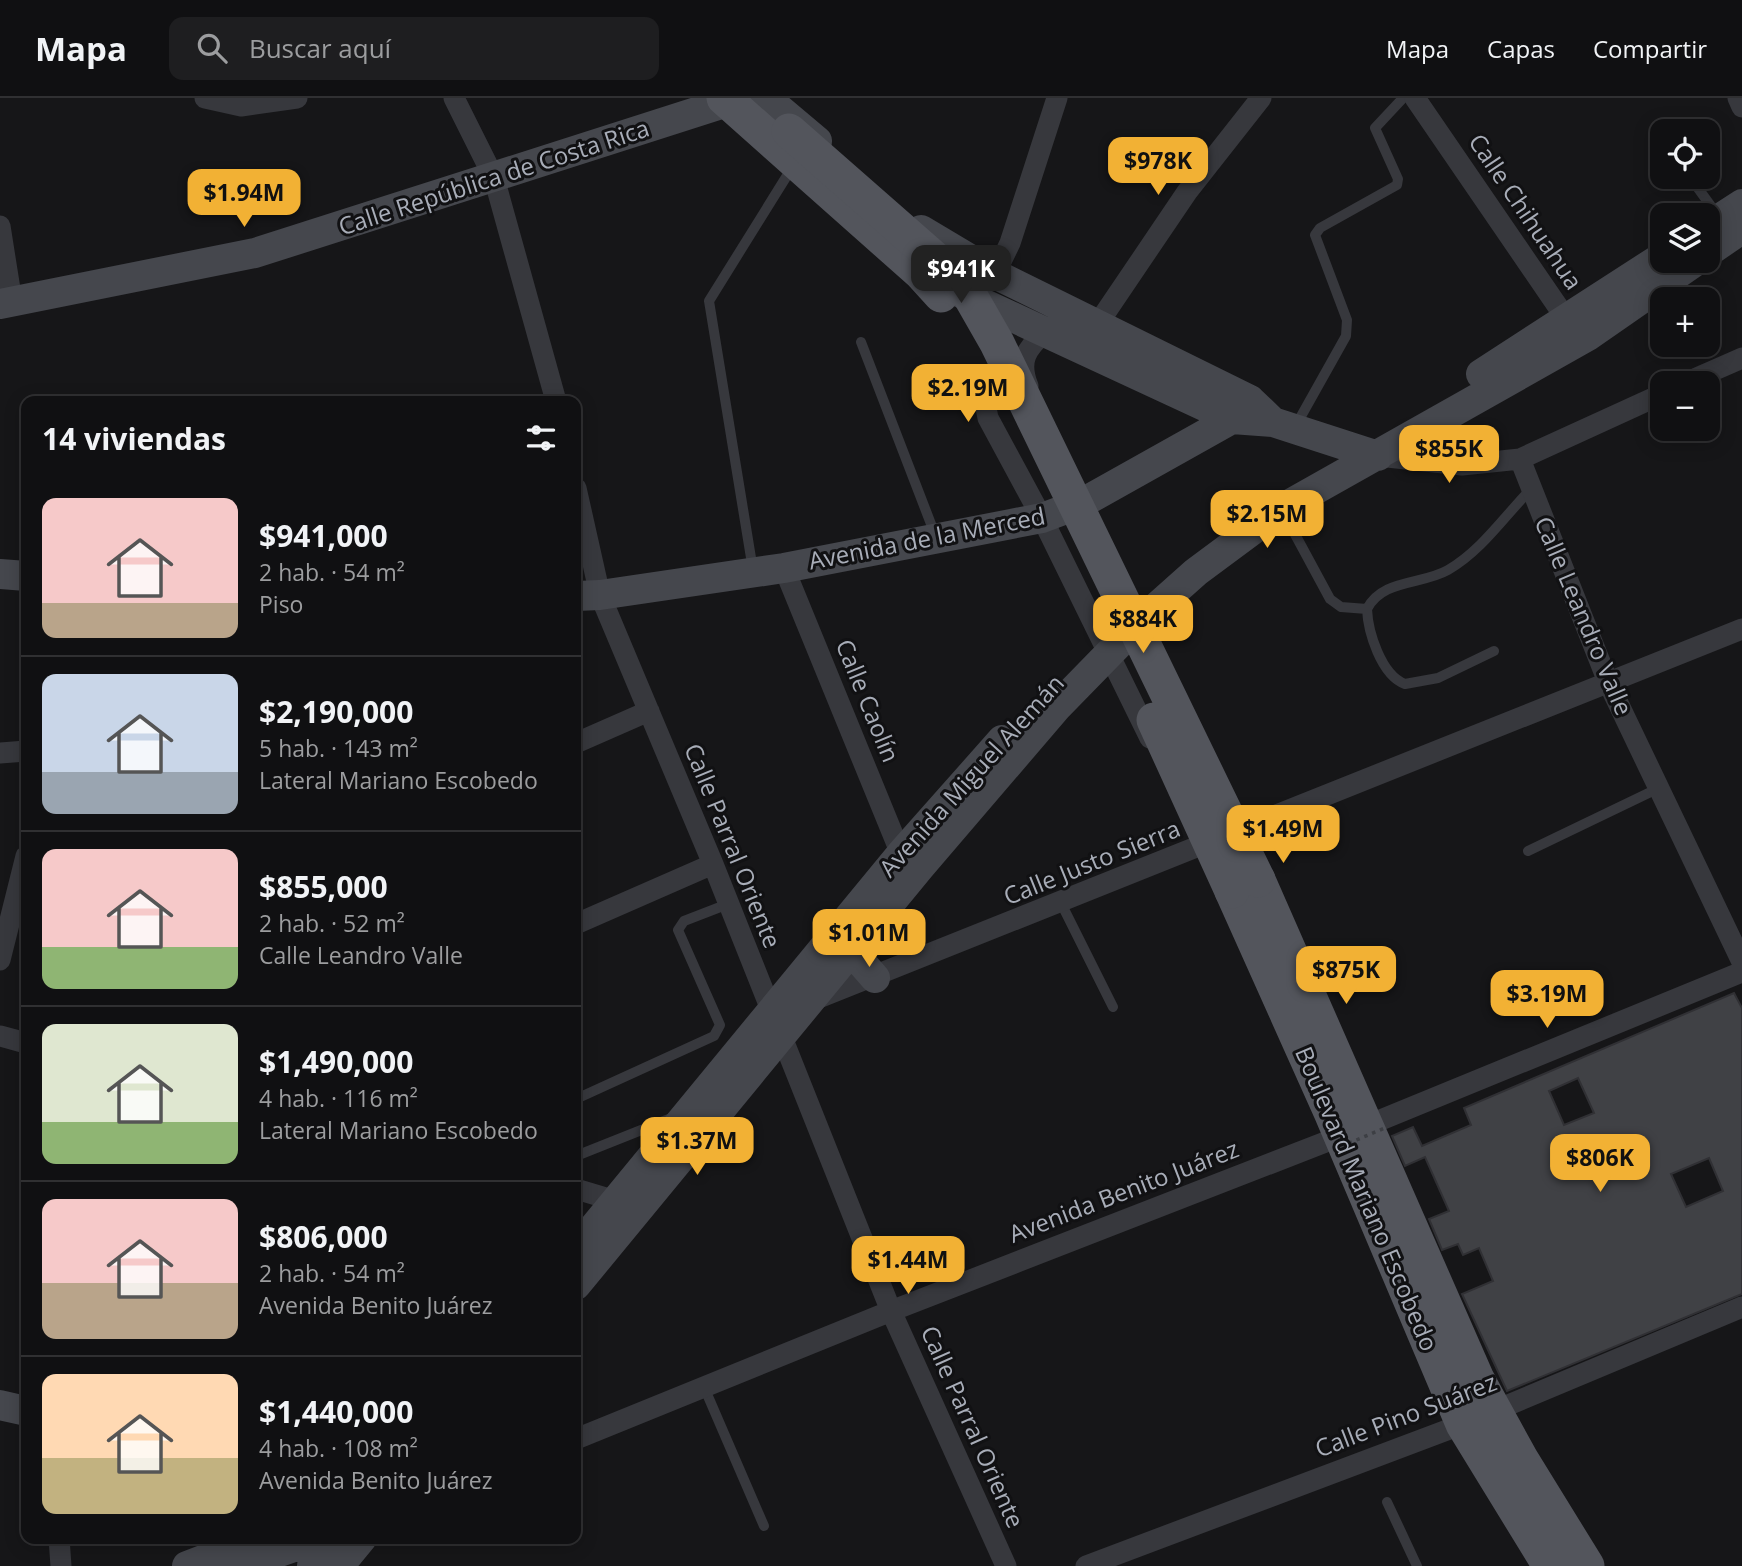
<!DOCTYPE html>
<html lang="es">
<meta charset="utf-8">
<style>
body{margin:0;font-family:"Open Sans",sans-serif;background:#1e1e20;color:#f1f3f6;height:100vh;display:flex;flex-direction:column;font-size:26px;white-space:nowrap}
*{box-sizing:border-box;margin:0}
p{font-size:23px;color:#9c9d9f}
.icon{flex:none;width:38px;height:38px;fill:none;stroke:currentColor;stroke-width:2;stroke-linecap:round;stroke-linejoin:round}
.map{position:relative;flex:1;overflow:hidden}
.panel{position:absolute;left:21px;top:298px;width:560px;height:1148px;display:flex;flex-direction:column;background:#101012;border-radius:14px;box-shadow:0 4px 18px #0003,0 0 0 2px #303032}
.panel>*{flex:none}
.fabs{position:absolute;left:1650px;top:21px;display:grid;gap:14px}
.fabs a{display:grid;place-items:center;width:70px;height:70px;border-radius:14px;background:#101012;box-shadow:0 4px 18px #0003,0 0 0 2px #303032;font-size:35px}
.price{position:absolute;translate:-50% -60px;padding:0 16px;border-radius:14px;background:#f2b134;color:#111;font-size:23px;line-height:46px;filter:drop-shadow(0 2px 4px #0008)}
.price::after{content:'';position:absolute;left:50%;top:42px;width:21px;height:16px;margin-left:-10px;background:inherit;clip-path:polygon(0 0,100% 0,50% 100%)}
.price.selected{background:#222;color:#fff}
ul{padding:0;list-style:none}
li{display:flex;align-items:center;gap:21px;height:175px;padding:0 21px}
li+li{border-top:2px solid #303032}
li span{display:grid;place-items:center;flex:none;width:196px;height:140px;border-radius:14px;color:#555}
li>.icon{margin-inline-start:auto}
span .icon{width:84px;height:84px;fill:#fffc;stroke-width:1}
li b{font-size:30px}
h2{display:flex;justify-content:space-between;align-items:center;height:84px;padding:0 21px;font-size:30px}
header{display:flex;align-items:center;gap:42px;box-sizing:border-box;height:98px;padding:0 35px;background:#101012;border-bottom:2px solid #303032}
header strong{font-size:33px}
nav{display:flex;gap:38px;margin-inline-start:auto;font-size:24px}
.search{width:490px;height:63px;background:#1e1e20;display:flex;align-items:center;gap:18px;box-sizing:border-box;padding:0 24px;border-radius:14px;color:#9c9d9f;font-size:26px}
.map>svg:first-child{display:block}
.building{fill:#404145;stroke:#303034;stroke-width:2;fill-rule:evenodd}
.lines{fill:none;stroke-linecap:round;stroke-linejoin:round}
.lane{stroke:#37383d;stroke-width:10}
.street{stroke:#37383d;stroke-width:21}
.secondary{stroke:#45474d;stroke-width:30}
.primary{stroke:#53555c;stroke-width:35}
.path-bridge{stroke:#3d3f44;stroke-width:3.5;stroke-dasharray:3.5 5;stroke-linecap:butt}
.primary-bridge{stroke:#53555c;stroke-width:35}
.labels{text-anchor:middle;stroke-width:6;stroke-linejoin:round;paint-order:stroke}
.street-label{font-size:24px;fill:#a8adb8;stroke:#111113}
</style>
<header>
<strong>Mapa</strong>
<div class="search"><svg class="icon" aria-label="search" viewBox="0 0 24 24"><circle cx="10" cy="10" r="6"/><path d="M15 15l6 6"/></svg>Buscar aquí</div>
<nav><a>Mapa</a><a>Capas</a><a>Compartir</a></nav>
</header>
<div class="map">
<svg width="1742" height="1468" viewBox="0 0 1742 1468">
<rect width="100%" height="100%" fill="#161618"/>
<!-- building -->
<path class="building" d="M 1734,895 L 1742,910 L 1742,1196 L 1507,1293 L 1462,1196 L 1493,1183 L 1479,1150 L 1463,1157 L 1458,1146 L 1442,1152 L 1429,1121 L 1449,1113 L 1425,1059 L 1405,1068 L 1392,1038 L 1413,1029 L 1422,1048 L 1471,1027 L 1464,1010 ZM 1578,980 L 1594,1015 L 1564,1027 L 1549,993 ZM 1709,1060 L 1723,1093 L 1686,1109 L 1671,1076 Z"/>
<g class="lines">
<!-- lane -->
<path class="lane" d="M 1658,32 L 1662,39
M 1690,79 L 1718,118
M 861,244 L 936,439
M 1295,329 L 1346,238 L 1347,222 L 1315,137 L 1320,130 L 1397,87 L 1398,81 L 1375,30 L 1403,0
M 1283,414 L 1330,501 L 1341,509 L 1367,511
M 753,472 L 709,203 L 793,68
M 1494,553 L 1438,580 L 1405,586 C 1381,577 1368,534 1367,511 C 1382,481 1422,487 1448,472 C 1481,453 1504,419 1530,392
M 1528,753 L 1659,690
M 1061,805 L 1113,909
M 576,1001 L 714,938 L 720,927 L 678,832 L 684,823 L 728,806
M 576,1058 L 674,1019
M 704,1289 L 764,1428
M 1387,1404 L 1417,1468"/>
<!-- street -->
<path class="street" d="M 205,0 L 241,8 L 297,0
M 454,0 L 494,80 L 556,303
M 1415,0 L 1567,222
M 1738,0 L 1742,9
M 0,128 L 12,204
M 983,183 L 995,176 L 1010,145 L 1057,0
M 1097,227 L 1187,94 L 1261,0
M 1004,253 L 985,305 L 988,320 L 1042,420 L 1150,640
M 1685,285 L 1742,260
M 1028,288 C 1018,263 1026,251 1045,234
M 1378,358 L 1462,367 L 1520,361 L 1662,296
M 1520,361 L 1608,584 L 1742,864
M 576,390 L 600,497 L 713,766 L 891,1213 L 1006,1468
M 784,470 L 901,756
M 576,645 L 649,613
M 0,655 L 26,653
M 576,826 L 713,766
M 0,862 L 26,758
M 811,903 L 1742,531
M 0,938 L 26,945
M 1366,1028 L 1742,874
M 576,1091 L 626,1106
M 576,1341 L 891,1213 L 1341,1038 L 1334,1029
M 59,1440 L 61,1468
M 1086,1468 L 1463,1326 L 1742,1209"/>
<!-- secondary -->
<path class="secondary" d="M 766,0 L 817,43
M 1708,128 L 1742,106
M 921,132 L 995,176 L 1250,302 L 1273,324
M 1708,154 L 1742,131
M 963,196 L 1232,321 L 1273,324 L 1378,358
M 0,206 L 255,155 L 740,0
M 1481,276 L 1662,159
M 0,476 L 26,478
M 576,498 L 600,497 L 784,470 L 1042,420 L 1082,405 L 1232,321 L 1250,302
M 858,844 L 861,864 L 875,880
M 576,1151 L 901,756 L 1002,642
M 576,1187 L 920,769 L 1057,609 L 1141,523 L 1196,474 L 1281,411 L 1588,238 L 1696,163
M 0,1307 L 26,1313
M 187,1468 L 260,1440
M 240,1468 L 319,1440
M 312,1468 L 335,1440
M 339,1468 L 362,1440"/>
<!-- primary -->
<path class="primary" d="M 724,0 L 921,175 L 941,197
M 1258,782 L 1477,1281 L 1521,1361 L 1587,1468
M 1232,793 L 1331,1014 L 1463,1326 L 1550,1468"/>
<!-- path-bridge -->
<path class="path-bridge" d="M 1333,1052 L 1387,1029"/>
<!-- primary-bridge -->
<path class="primary-bridge" d="M 789,33 L 951,175 L 969,196 L 997,245 L 1258,782
M 1154,622 L 1232,793"/>
</g>
<g class="labels">
<!-- street labels -->
<g class="street-label">
<text transform="translate(494 80) rotate(-18)" y="8">Calle República de Costa Rica</text>
<text transform="translate(1525 114) rotate(56)" y="8">Calle Chihuahua</text>
<text transform="translate(927 441) rotate(-11)" y="8">Avenida de la Merced</text>
<text transform="translate(1583 518) rotate(67)" y="8">Calle Leandro Valle</text>
<text transform="translate(867 603) rotate(68)" y="8">Calle Caolín</text>
<text transform="translate(972 678) rotate(-48)" y="8">Avenida Miguel Alemán</text>
<text transform="translate(732 748) rotate(68)" y="8">Calle Parral Oriente</text>
<text transform="translate(1092 765) rotate(-22)" y="8">Calle Justo Sierra</text>
<text transform="translate(1124 1094) rotate(-21)" y="8">Avenida Benito Juárez</text>
<text transform="translate(1366 1101) rotate(67)" y="8">Boulevard Mariano Escobedo</text>
<text transform="translate(1406 1318) rotate(-21)" y="8">Calle Pino Suárez</text>
<text transform="translate(972 1329) rotate(66)" y="8">Calle Parral Oriente</text>
</g>
</g>
</svg>
<div class="fabs">
<a><svg class="icon" aria-label="locate" viewBox="0 0 24 24"><circle cx="12" cy="12" r="6"/><path d="M12 2v4M12 18v4M2 12h4M18 12h4"/></svg></a>
<a><svg class="icon" aria-label="layers" viewBox="0 0 24 24"><path d="M12 4l9 5-9 5-9-5zM3 14l9 5 9-5"/></svg></a>
<a>+</a>
<a>−</a>
</div>
<b class="price" style="left:1158px;top:99px">$978K</b>
<b class="price" style="left:244px;top:131px">$1.94M</b>
<b class="price selected" style="left:961px;top:207px">$941K</b>
<b class="price" style="left:968px;top:326px">$2.19M</b>
<b class="price" style="left:1449px;top:387px">$855K</b>
<b class="price" style="left:1267px;top:452px">$2.15M</b>
<b class="price" style="left:1143px;top:557px">$884K</b>
<b class="price" style="left:1283px;top:767px">$1.49M</b>
<b class="price" style="left:869px;top:871px">$1.01M</b>
<b class="price" style="left:1346px;top:908px">$875K</b>
<b class="price" style="left:1547px;top:932px">$3.19M</b>
<b class="price" style="left:697px;top:1079px">$1.37M</b>
<b class="price" style="left:1600px;top:1096px">$806K</b>
<b class="price" style="left:908px;top:1198px">$1.44M</b>
<section class="panel">
<h2>14 viviendas<svg class="icon" aria-label="filters" viewBox="0 0 24 24"><path d="M4 7h16M4 17h16"/><circle cx="9" cy="7" r="2"/><circle cx="15" cy="17" r="2"/></svg></h2>
<ul>
<li><span style="background:linear-gradient(#f6c9c9 75%,#b9a48a 0)"><svg class="icon" aria-label="home" viewBox="0 0 24 24"><path d="M3 11l9-7 9 7M6 9v11h12V9"/></svg></span><div><b>$941,000</b><p>2 hab. · 54 m²</p><p>Piso</p></div></li>
<li><span style="background:linear-gradient(#c9d6e8 70%,#9aa5b1 0)"><svg class="icon" aria-label="home" viewBox="0 0 24 24"><path d="M3 11l9-7 9 7M6 9v11h12V9"/></svg></span><div><b>$2,190,000</b><p>5 hab. · 143 m²</p><p>Lateral Mariano Escobedo</p></div></li>
<li><span style="background:linear-gradient(#f6c9c9 70%,#8fb573 0)"><svg class="icon" aria-label="home" viewBox="0 0 24 24"><path d="M3 11l9-7 9 7M6 9v11h12V9"/></svg></span><div><b>$855,000</b><p>2 hab. · 52 m²</p><p>Calle Leandro Valle</p></div></li>
<li><span style="background:linear-gradient(#dfe7d0 70%,#8fb573 0)"><svg class="icon" aria-label="home" viewBox="0 0 24 24"><path d="M3 11l9-7 9 7M6 9v11h12V9"/></svg></span><div><b>$1,490,000</b><p>4 hab. · 116 m²</p><p>Lateral Mariano Escobedo</p></div></li>
<li><span style="background:linear-gradient(#f6c9c9 60%,#b9a48a 0)"><svg class="icon" aria-label="home" viewBox="0 0 24 24"><path d="M3 11l9-7 9 7M6 9v11h12V9"/></svg></span><div><b>$806,000</b><p>2 hab. · 54 m²</p><p>Avenida Benito Juárez</p></div></li>
<li><span style="background:linear-gradient(#ffd9b3 60%,#c2b280 0)"><svg class="icon" aria-label="home" viewBox="0 0 24 24"><path d="M3 11l9-7 9 7M6 9v11h12V9"/></svg></span><div><b>$1,440,000</b><p>4 hab. · 108 m²</p><p>Avenida Benito Juárez</p></div></li>
</ul>
</section>
</div>
